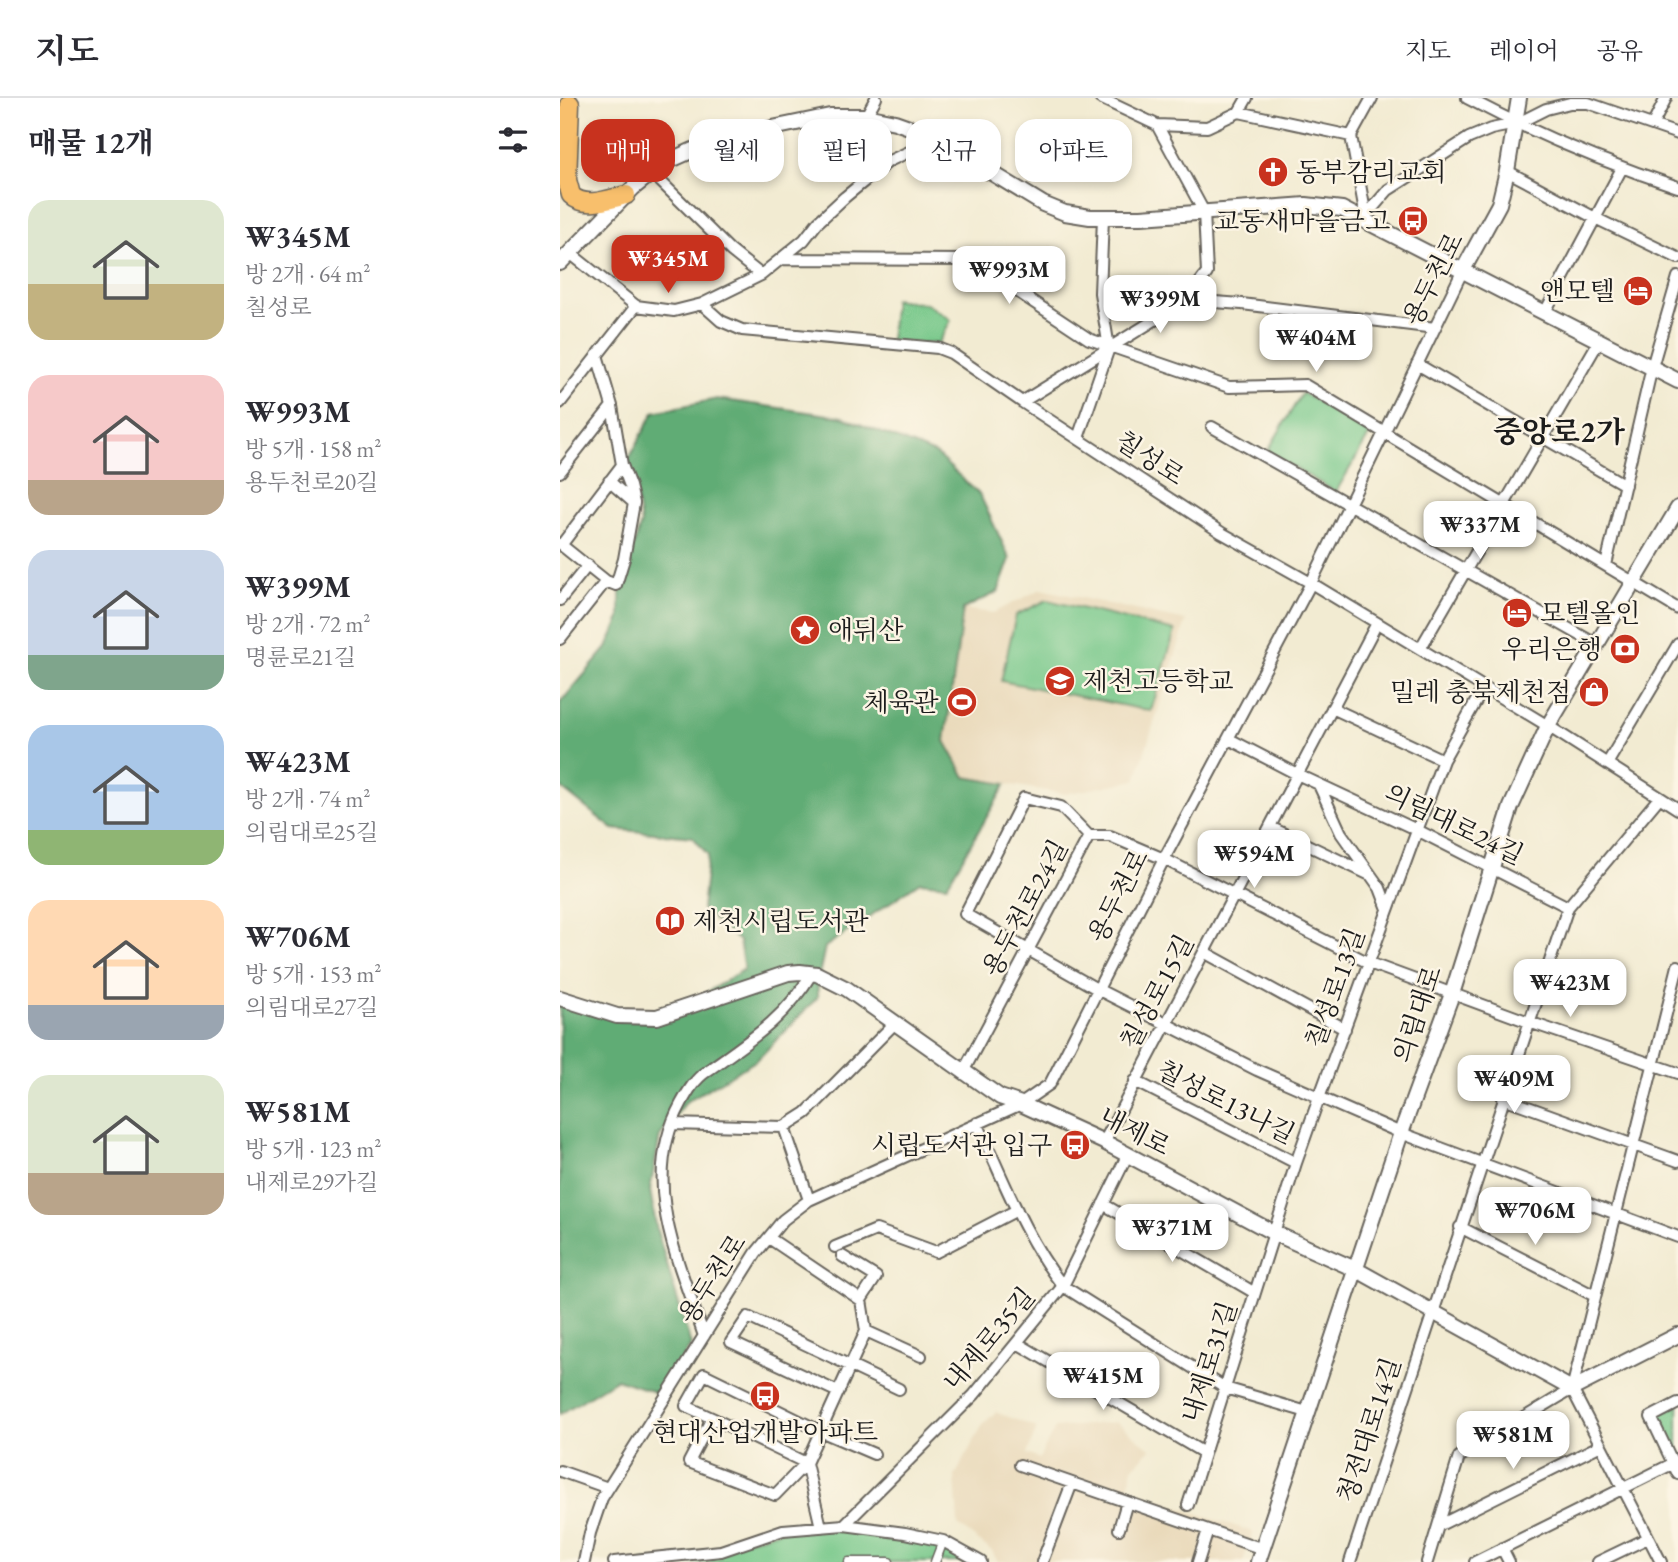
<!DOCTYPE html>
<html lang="ko">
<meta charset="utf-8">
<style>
body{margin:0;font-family:"EB Garamond","Noto Serif KR",serif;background:#f7f7f7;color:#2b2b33;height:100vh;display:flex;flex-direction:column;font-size:26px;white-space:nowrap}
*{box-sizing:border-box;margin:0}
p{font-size:23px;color:#7c7c81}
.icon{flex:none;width:38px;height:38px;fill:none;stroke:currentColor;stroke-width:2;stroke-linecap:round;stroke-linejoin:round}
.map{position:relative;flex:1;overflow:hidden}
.sheet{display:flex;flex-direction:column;background:#fff;width:560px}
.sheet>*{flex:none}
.banner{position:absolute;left:21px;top:21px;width:665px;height:63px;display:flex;gap:14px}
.price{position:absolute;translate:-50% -60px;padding:0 16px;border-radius:14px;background:#fff;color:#222;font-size:23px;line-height:46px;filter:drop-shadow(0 2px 4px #0008)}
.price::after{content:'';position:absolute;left:50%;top:42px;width:21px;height:16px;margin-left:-10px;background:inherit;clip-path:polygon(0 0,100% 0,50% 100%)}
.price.active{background:#c8321e;color:#fff}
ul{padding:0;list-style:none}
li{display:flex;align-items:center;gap:21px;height:175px;padding:0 28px}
li span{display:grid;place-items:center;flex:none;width:196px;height:140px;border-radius:21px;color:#555}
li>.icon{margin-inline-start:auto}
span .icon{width:84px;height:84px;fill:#fffc;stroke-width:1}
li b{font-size:30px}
h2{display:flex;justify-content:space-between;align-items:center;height:84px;padding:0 28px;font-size:30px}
.tag{padding:0 24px;border-radius:21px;background:#fff;box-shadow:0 4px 10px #0003;font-size:24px;line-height:63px}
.tag.active{background:#c8321e;color:#fff}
header{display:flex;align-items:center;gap:42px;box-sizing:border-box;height:98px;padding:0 35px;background:#fff;border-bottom:2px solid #e1e1e2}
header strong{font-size:33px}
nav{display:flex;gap:38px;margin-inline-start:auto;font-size:24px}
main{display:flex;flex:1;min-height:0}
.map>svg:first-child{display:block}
.built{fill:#e9d9ba}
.green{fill:#76c789;stroke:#497252;stroke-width:2}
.forest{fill:#60ac75;stroke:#3e6448;stroke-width:2}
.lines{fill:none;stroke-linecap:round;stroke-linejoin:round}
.pedestrian-casing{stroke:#67645c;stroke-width:11}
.minor-casing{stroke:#67645c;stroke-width:14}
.tertiary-casing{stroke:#67645c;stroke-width:18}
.primary-casing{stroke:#67645c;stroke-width:21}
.pedestrian{stroke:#fff;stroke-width:8}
.minor{stroke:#fff;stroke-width:10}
.tertiary{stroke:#fff;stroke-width:14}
.primary{stroke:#f8bf6c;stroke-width:18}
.labels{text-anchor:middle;stroke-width:5;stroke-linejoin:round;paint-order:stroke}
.poi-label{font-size:26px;fill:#1c1c1c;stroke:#fcf5e5;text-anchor:end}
.street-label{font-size:26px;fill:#1c1c1c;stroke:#fcf5e5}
.quarter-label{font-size:30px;font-weight:bold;fill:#1c1c1c;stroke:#fcf5e5}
</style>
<header>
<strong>지도</strong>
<nav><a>지도</a><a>레이어</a><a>공유</a></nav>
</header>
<main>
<section class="sheet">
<h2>매물 12개<svg class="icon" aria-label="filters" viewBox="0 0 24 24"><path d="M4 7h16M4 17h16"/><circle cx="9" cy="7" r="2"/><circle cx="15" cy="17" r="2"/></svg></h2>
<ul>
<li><span style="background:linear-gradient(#dfe7d0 60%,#c2b280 0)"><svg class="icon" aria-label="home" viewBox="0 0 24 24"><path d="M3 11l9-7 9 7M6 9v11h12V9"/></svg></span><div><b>₩345M</b><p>방 2개 · 64 m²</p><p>칠성로</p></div></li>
<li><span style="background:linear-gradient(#f6c9c9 75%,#b9a48a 0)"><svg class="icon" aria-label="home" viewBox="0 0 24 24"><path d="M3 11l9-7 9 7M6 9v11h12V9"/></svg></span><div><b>₩993M</b><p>방 5개 · 158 m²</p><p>용두천로20길</p></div></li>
<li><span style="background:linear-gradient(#c9d6e8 75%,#7fa58c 0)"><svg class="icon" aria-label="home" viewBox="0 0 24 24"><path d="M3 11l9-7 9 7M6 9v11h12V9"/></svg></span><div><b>₩399M</b><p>방 2개 · 72 m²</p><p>명륜로21길</p></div></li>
<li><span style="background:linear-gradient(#a9c7e8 75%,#8fb573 0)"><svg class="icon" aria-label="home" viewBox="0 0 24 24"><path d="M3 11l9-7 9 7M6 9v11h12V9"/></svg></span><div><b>₩423M</b><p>방 2개 · 74 m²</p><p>의림대로25길</p></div></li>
<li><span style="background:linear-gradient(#ffd9b3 75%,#9aa5b1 0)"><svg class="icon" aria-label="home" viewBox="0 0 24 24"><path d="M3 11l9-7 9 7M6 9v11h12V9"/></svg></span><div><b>₩706M</b><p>방 5개 · 153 m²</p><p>의림대로27길</p></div></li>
<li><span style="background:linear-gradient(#dfe7d0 70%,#b9a48a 0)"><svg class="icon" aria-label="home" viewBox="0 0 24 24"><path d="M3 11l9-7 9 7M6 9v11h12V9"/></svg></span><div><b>₩581M</b><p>방 5개 · 123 m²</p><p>내제로29가길</p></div></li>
</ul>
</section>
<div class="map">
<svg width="1118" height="1464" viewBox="0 0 1118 1464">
<rect width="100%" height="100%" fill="#fcf5e5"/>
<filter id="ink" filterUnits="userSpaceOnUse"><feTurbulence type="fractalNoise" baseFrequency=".0143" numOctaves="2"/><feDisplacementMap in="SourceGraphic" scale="14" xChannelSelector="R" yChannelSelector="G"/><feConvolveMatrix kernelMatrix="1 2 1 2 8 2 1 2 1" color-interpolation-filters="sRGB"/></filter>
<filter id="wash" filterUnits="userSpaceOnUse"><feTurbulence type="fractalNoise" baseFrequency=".00686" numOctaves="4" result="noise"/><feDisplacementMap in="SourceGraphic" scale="28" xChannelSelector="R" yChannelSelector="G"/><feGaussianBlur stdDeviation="1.57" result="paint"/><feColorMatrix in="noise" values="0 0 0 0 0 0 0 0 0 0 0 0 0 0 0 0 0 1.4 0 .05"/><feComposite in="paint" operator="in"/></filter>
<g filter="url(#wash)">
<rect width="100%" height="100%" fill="#f2ebd2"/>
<!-- built -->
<path class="built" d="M 481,491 L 626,523 L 576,682 L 505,696 L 405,679 L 385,643 L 403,511 L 433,515 Z
M 436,1314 L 477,1330 L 467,1356 L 479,1361 L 495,1330 L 557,1324 L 591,1351 L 573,1369 L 568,1393 L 693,1434 L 683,1464 L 437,1464 L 433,1454 L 398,1427 L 395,1378 L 423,1326 Z"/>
<!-- green -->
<path class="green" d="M 334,201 L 367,206 L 391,222 L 378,246 L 330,243 Z
M 742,295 L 811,334 L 776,394 L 707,354 Z
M 487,502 L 615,533 L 591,613 L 441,583 L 456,517 Z
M 1118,1306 L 1118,1357 L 1116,1358 L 1096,1317 Z
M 284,1427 L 382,1447 L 411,1464 L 82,1464 L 113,1461 L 223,1432 Z"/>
<!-- forest -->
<path class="forest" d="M 157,301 L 282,319 L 376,356 L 420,397 L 450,461 L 438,494 L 403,511 L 385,643 L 405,679 L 446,686 L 387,787 L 360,784 L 265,849 L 259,877 L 257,900 L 197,962 L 127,1003 L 100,1038 L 90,1092 L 97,1133 L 131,1247 L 100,1296 L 57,1281 L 0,1316 L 0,900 L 34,912 L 117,913 L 184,871 L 179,843 L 142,811 L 148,757 L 133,739 L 53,731 L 0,689 L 0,605 L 47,550 L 60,520 L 60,492 L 81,425 L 77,403 L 65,368 L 94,314 Z"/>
</g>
<g filter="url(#ink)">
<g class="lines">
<!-- pedestrian casing -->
<g class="pedestrian-casing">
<path id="pedestrian" d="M 289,1464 L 329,1464
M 375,1464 L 383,1443"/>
</g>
<!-- minor casing -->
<g class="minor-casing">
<path id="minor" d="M 540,0 L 597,27 L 647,29 L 679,14 L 791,38
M 907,0 C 975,36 1045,65 1118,89
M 679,14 L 687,0
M 306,18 L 316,0
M 1093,26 L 1106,0
M 947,73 L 1035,120 L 1118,160
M 91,74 L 171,153 L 201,177
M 803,121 L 828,92 L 909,40 L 931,31 L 956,26 L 986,11 L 1010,5 L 1028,5 L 1118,36
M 803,121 L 804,108 L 791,38 L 812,0
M 10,155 L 76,208 L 114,213 L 142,206 L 161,223 L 182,232 L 378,250 L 391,255 L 462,304 L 662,435 L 751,485 L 988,628 L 1118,711
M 221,161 L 410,162 L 529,241 L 669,289 L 745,287 L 1118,511
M 627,202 L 682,206 L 875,230
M 142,206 L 201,177 L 244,142 L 258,124 L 285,99 L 329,63 L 379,40
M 984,216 L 1062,70
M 857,266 L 1065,387
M 462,304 L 627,202 L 647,175 L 644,114 L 597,27
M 0,305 L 76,208
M 652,329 L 1036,546
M 518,340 L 549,250 L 540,195 L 543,120
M 62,367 L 70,388 L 74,405
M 0,374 L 52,308
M 0,446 L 46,483 L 56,487 L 64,461 L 74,405 L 49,383
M 2,446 L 62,367 L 52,308 L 37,257
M 1046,467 L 1092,269 L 1118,179
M 0,502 L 28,467
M 0,541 L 46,483
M 860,551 L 1039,243
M 772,610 L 883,662
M 669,641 L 737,676 L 857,732 L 1008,809
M 1047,666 L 1118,546
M 759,687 L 781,735 L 820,790 L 828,811
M 710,729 L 808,776
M 529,738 L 501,709 L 464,700 L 405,816 L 537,891 L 697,972 L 841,1035 L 1118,1139
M 644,854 L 785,931
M 403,974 L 529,738 L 550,738 L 604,761 L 809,865 L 969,924 L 1118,975
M 575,983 L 736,1065
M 943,1000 L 1118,1063
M 417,1025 C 443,1080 465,1141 503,1188 L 665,1290 L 747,1314
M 112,1026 L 224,1029 L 246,1015 L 335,925
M 224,1029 L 249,1102
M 544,1044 L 817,525
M 543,1106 L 695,1195
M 900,1129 L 1035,1198
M 209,1140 L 301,1202 L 306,1233 L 246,1365 L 152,1320 L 129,1364 L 215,1397 L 246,1365 L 261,1429
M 275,1149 L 316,1132 L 376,1154 L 457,1112
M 282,1158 L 316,1179 L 301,1202
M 306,1233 L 361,1258
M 144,1238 C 118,1162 79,1083 121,1006 C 128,993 135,981 147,973 C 189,943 225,921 252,875
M 457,1245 L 644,1355
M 1012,1291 L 1118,868
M 1012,1291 L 1101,1464
M 278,1294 L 171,1244 L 188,1219 L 339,1291
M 1118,1305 L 1091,1319 L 1118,1376
M 152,1320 L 126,1308 L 144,1276 L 260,1333 L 314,1356
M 460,1367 L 703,1451
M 0,1373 L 48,1390
M 628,1407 L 736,1065 L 759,1000 L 883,662 L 924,589
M 284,1427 L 414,1297 L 503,1188 L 568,1056
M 878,1428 L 1041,1347
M 559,1431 L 567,1404
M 942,1450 L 949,1464
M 24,1464 L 30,1435 L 42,1400 L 196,1155 L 223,1122 L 249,1102 L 461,1006 L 490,986 L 604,761 L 751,485 L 902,174
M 54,1464 L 161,1453 L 223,1432 L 284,1427 L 345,1435 L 383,1443 L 421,1464
M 482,1464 L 512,1385
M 638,1464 L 648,1432
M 790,1464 L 1008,809 L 1099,700
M 867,1464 L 899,1359 L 1012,1291
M 915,1464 L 1118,1363
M 1038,1464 L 1088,1440"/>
</g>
<!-- tertiary casing -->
<g class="tertiary-casing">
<path id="tertiary" d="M 0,165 L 73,90 L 104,65 L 149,45 L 165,40 L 270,18 L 306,18 L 335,24 L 366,35 L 483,106 L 505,115 L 530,119 L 581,119 L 746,107 L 782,111 L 1118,283
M 902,174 L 939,106 L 947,73 L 959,0
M 0,900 L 57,918 L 97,919 L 228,875 L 240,874 L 257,876 L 287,891 L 440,999 L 461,1006 L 544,1044 L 714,1135 L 797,1172 L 1012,1291 L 1118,1237
M 698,1464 L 841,1035 L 892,896 L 951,709 L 988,628 L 1118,410"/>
</g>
<!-- primary casing -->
<g class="primary-casing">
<path id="primary" d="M 10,6 L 7,82 L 11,97 C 25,111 49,101 66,97"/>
</g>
<!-- pedestrian -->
<use href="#pedestrian" class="pedestrian"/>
<!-- minor -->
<use href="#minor" class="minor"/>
<!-- tertiary -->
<use href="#tertiary" class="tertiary"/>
<!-- primary -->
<use href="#primary" class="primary"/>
</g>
</g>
<!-- icons -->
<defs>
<g id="church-disc" transform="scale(1.575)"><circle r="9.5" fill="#c8321e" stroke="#fcf5e5"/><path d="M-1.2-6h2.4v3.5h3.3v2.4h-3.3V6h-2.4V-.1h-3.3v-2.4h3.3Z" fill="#fff"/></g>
<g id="bus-disc" transform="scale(1.575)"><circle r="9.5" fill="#c8321e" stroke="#fcf5e5"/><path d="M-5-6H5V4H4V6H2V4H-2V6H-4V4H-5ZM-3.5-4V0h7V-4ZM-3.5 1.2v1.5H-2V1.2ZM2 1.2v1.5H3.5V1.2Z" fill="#fff"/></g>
<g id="hotel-disc" transform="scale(1.575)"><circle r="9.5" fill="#c8321e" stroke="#fcf5e5"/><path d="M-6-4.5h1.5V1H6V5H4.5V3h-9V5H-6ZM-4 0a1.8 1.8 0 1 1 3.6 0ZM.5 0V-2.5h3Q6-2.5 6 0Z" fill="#fff"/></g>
<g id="sight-disc" transform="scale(1.575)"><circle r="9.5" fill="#c8321e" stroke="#fcf5e5"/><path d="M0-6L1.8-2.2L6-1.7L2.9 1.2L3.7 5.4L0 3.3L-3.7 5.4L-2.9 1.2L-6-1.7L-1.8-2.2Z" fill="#fff"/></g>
<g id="bank-disc" transform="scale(1.575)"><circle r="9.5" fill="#c8321e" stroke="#fcf5e5"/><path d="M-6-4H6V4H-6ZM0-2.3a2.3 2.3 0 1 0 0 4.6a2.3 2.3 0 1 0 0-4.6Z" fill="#fff"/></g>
<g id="school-disc" transform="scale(1.575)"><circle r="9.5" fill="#c8321e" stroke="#fcf5e5"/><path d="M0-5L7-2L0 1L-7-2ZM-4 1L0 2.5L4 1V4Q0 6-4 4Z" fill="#fff"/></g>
<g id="shop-disc" transform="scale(1.575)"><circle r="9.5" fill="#c8321e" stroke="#fcf5e5"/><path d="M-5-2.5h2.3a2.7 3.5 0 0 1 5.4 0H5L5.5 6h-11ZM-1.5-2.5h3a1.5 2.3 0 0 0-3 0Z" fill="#fff"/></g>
<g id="stadium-disc" transform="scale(1.575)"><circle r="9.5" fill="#c8321e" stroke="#fcf5e5"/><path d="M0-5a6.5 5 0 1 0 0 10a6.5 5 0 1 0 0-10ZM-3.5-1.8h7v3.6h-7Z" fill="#fff"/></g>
<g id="library-disc" transform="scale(1.575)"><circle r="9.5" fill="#c8321e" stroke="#fcf5e5"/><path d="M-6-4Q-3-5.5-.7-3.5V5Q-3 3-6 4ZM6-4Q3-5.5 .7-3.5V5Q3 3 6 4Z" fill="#fff"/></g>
</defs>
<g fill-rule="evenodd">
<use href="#church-disc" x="713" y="74"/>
<use href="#bus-disc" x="853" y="123"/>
<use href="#hotel-disc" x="1078" y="193"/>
<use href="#hotel-disc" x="957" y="515"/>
<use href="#sight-disc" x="245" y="532"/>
<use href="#bank-disc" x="1065" y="551"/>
<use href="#school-disc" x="500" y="583"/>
<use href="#shop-disc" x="1034" y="594"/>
<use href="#stadium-disc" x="402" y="604"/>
<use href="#library-disc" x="110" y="823"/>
<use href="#bus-disc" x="515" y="1047"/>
<use href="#bus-disc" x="205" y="1298"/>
</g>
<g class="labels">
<!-- poi labels -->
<g class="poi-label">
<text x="736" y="83" text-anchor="start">동부감리교회</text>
<text x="830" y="132">교동새마을금고</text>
<text x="1055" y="202">앤모텔</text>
<text x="980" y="524" text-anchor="start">모텔올인</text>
<text x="268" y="541" text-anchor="start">애뒤산</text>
<text x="1042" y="560">우리은행</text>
<text x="523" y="592" text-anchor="start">제천고등학교</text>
<text x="1011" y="603">밀레 충북제천점</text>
<text x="379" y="613">체육관</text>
<text x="133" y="832" text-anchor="start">제천시립도서관</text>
<text x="492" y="1056">시립도서관 입구</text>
<text x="205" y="1343" text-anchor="middle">현대산업개발아파트</text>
</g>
<!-- street labels -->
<g class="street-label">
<text transform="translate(873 181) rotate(-63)" y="9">용두천로</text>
<text transform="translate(590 360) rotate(33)" y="9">칠성로</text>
<text transform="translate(894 726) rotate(26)" y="9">의림대로24길</text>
<text transform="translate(558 798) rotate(-63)" y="9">용두천로</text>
<text transform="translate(465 810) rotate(-62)" y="9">용두천로24길</text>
<text transform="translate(775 890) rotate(-70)" y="9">칠성로13길</text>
<text transform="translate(597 894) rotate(-62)" y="9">칠성로15길</text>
<text transform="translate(857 916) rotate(-71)" y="9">의림대로</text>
<text transform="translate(666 1004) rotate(27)" y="9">칠성로13나길</text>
<text transform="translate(575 1033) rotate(27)" y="9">내제로</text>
<text transform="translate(152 1181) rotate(-57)" y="9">용두천로</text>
<text transform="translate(429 1241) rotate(-50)" y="9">내제로35길</text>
<text transform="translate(649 1264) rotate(-72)" y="9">내제로31길</text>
<text transform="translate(809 1332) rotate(-72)" y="9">청전대로14길</text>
</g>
<!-- quarter labels -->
<g class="quarter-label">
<text x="999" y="344">중앙로2가</text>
</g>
</g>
</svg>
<b class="price active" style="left:108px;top:197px">₩345M</b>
<b class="price" style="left:449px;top:208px">₩993M</b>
<b class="price" style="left:600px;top:237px">₩399M</b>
<b class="price" style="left:756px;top:276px">₩404M</b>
<b class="price" style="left:920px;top:463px">₩337M</b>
<b class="price" style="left:694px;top:792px">₩594M</b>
<b class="price" style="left:1010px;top:921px">₩423M</b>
<b class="price" style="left:954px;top:1017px">₩409M</b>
<b class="price" style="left:975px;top:1149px">₩706M</b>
<b class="price" style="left:612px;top:1166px">₩371M</b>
<b class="price" style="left:543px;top:1314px">₩415M</b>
<b class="price" style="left:953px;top:1373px">₩581M</b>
<div class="banner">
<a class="tag active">매매</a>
<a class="tag">월세</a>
<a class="tag">필터</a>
<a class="tag">신규</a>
<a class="tag">아파트</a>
</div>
</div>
</main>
